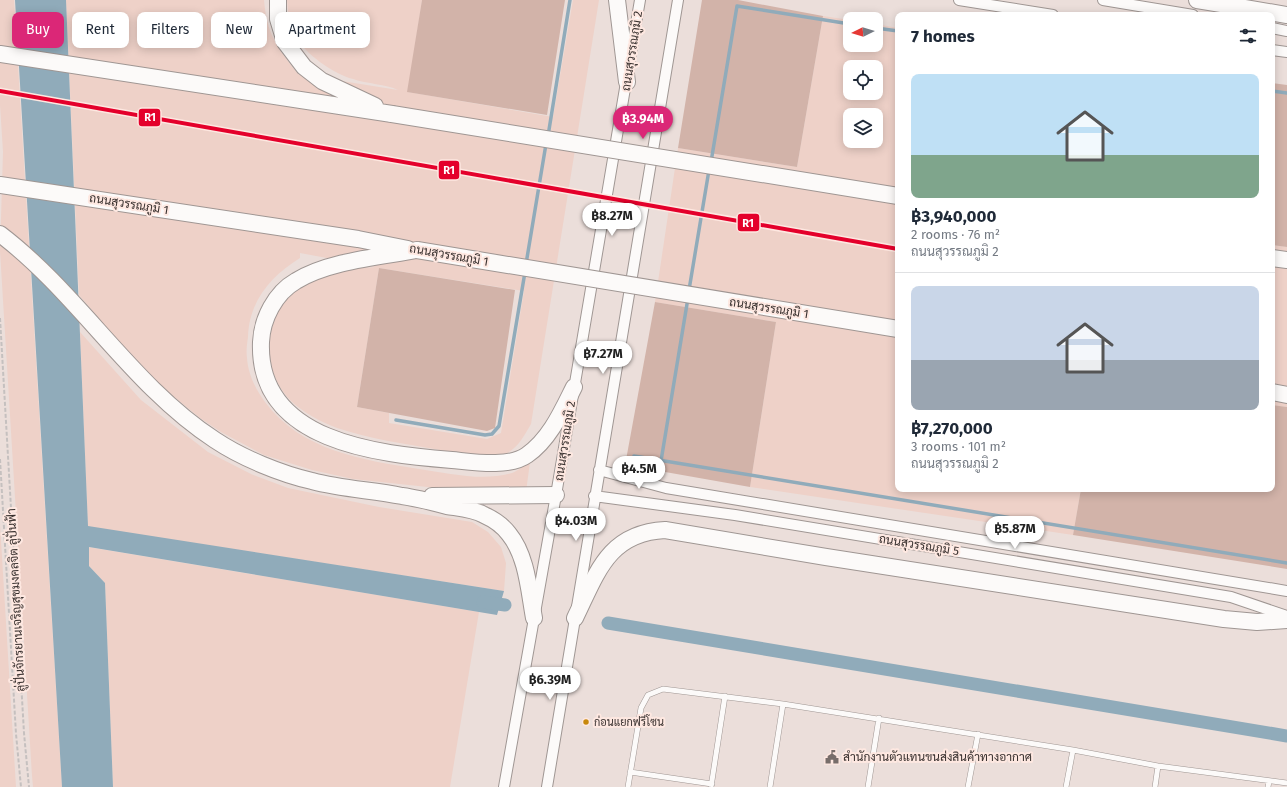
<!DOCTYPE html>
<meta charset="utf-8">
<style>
body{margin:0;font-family:"Fira Sans",Sarabun,sans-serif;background:#f6f6f7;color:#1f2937;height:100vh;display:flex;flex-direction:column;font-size:15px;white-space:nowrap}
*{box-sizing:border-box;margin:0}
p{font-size:13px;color:#747a83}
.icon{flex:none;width:22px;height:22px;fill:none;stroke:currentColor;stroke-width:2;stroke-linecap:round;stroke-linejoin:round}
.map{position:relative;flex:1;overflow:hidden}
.side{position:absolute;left:895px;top:12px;width:380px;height:480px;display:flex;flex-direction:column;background:#fff;border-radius:8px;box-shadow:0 2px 10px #0003}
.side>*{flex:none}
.hud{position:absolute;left:12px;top:12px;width:380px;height:36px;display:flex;gap:8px}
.needle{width:26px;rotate:265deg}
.controls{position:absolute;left:843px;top:12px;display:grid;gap:8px}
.controls a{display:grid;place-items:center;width:40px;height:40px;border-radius:8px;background:#fff;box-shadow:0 2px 10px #0003;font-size:20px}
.price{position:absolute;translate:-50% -34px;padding:0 9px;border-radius:14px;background:#fff;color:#222;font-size:13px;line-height:26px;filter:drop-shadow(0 1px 2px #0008)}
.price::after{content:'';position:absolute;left:50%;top:24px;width:12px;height:9px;margin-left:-6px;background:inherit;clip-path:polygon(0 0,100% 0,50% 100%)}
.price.selected{background:#db2777;color:#fff}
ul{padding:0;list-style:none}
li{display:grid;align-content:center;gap:8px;height:212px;padding:0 16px}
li+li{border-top:1px solid #e0e1e3}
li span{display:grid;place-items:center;height:124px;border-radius:8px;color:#555}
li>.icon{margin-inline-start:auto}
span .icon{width:72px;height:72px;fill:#fffc;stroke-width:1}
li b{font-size:17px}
h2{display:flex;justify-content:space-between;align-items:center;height:48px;padding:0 16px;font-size:17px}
.tag{padding:0 14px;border-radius:8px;background:#fff;box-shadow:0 2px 10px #0003;font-size:14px;line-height:36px}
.tag.selected{background:#db2777;color:#fff}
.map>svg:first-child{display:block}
.green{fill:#eed1c8;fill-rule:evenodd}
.forest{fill:#d2b3a9}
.water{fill:#90abba}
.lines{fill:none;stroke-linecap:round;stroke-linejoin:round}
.stream{stroke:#90abba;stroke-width:3.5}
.canal{stroke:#90abba;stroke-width:13}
.service-casing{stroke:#9f9693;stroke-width:6}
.minor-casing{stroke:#9f9693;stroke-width:12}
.trunk-casing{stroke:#9f9693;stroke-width:18}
.path{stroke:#c5c0bf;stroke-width:2;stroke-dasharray:4 2;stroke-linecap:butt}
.service{stroke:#fcfaf9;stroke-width:5}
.minor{stroke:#fcfaf9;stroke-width:10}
.trunk{stroke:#fcfaf9;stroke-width:16}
.trunk-bridge-casing{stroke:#9f9693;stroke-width:18;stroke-linecap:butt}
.trunk-bridge{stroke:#fcfaf9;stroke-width:16}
.rail-1-casing{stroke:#fee8e1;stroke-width:7}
.rail-1{stroke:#e4002b;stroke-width:4}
.bus-dot{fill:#c7880c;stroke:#fee8e1;stroke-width:1.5}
.labels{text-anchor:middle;stroke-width:4;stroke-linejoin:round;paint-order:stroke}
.bus-label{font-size:11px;fill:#38302e;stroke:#fee8e1;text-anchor:start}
.street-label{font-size:12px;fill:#38302e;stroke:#fee8e1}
.poi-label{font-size:12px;fill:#38302e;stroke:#fee8e1;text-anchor:start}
.line-badge{stroke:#fee8e1;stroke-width:1.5}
.badge-label{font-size:11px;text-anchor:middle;font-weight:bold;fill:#fff}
</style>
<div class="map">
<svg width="1287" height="787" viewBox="0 0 1287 787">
<rect width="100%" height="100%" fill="#ebdeda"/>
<!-- green -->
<path class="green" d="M 0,0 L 14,0 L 62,787 L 33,787 L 32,776 L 0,251 L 3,152 L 0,105 Z
M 66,0 L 264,0 C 267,35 277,47 298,74 L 398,90 C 386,84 367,84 353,79 C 334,74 305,54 295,36 C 289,25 288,12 287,0 L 422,0 L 408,92 L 553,117 L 573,0 L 599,0 L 531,424 C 524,436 517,450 503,455 C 498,456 490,458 485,458 C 471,458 455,453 440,450 C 406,444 370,439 337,428 C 321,422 302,412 290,400 C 251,359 270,289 324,273 C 335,270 349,268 360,267 C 365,267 371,268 375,267 L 300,253 L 300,258 C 271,276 249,301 248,337 C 247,344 246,351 247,358 C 248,374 256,390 265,402 C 301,451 363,460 419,469 C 449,473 482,482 512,473 C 518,471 524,465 530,462 L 526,492 L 446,489 L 353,479 L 312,470 L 264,455 L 221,432 L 200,418 L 157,383 L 123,347 L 79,295 ZM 379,268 L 524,291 L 501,433 L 487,439 L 389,423 L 389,413 L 357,407 Z
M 823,16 L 850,20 L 850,45 L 876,45 L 876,24 L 898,28 L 898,489 L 1081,489 L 1073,535 L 750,487 L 776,322 L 655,302 L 678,148 L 797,167 ZM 850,67 L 876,67 L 876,93 L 850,93 ZM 850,115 L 876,115 L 876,141 L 850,141 Z
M 1272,245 L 1287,247 L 1287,407 L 1272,405 Z
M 80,332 L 141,400 L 208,452 L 251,474 L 288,488 L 379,507 L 472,522 L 488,532 L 501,547 L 506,563 L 504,591 L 88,527 Z
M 0,524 L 16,787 L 0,787 Z
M 88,547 L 479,612 L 450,787 L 113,787 L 105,583 L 89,566 Z"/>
<!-- forest -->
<path class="forest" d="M 422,0 L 565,0 L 547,115 L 407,92 Z
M 702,0 L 738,0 L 823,16 L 797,167 L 678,148 Z
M 1272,83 L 1287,85 L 1287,247 L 1272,245 Z
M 379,268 L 515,290 L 495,428 L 487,431 L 357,407 Z
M 655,302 L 776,322 L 750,487 L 637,467 L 626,460 Z
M 1272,405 L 1287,407 L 1287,569 L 1073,535 L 1081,489 L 1272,489 Z"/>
<!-- water -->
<path class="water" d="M 15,0 L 66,0 L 88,526 L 504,591 L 497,615 L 89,547 L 89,566 L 105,583 L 113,787 L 62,787 Z"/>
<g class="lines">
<!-- stream -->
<path class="stream" d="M 876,28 L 898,31
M 1272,91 L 1287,93
M 548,136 L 570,0
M 711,162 L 737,6 L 850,24
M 526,264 L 546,144
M 689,290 L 709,170
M 396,420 L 485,435 L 492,434 L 499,426 L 525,272
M 634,456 L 1287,563
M 661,461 L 688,298"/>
<!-- canal -->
<path class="canal" d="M 483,602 L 505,605
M 608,623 L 1287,736"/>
<!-- service casing -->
<g class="service-casing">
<path id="service" d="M 630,772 L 712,784
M 628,787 L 641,708 L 648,695 L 663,689 L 783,704
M 711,787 L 725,696
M 770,787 L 783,704 L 1073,750 L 1158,766 L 1287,783
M 868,787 L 879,718
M 968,787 L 978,734
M 1066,787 L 1073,750
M 1155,787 L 1158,766
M 1268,787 L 1269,781"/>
</g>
<!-- minor casing -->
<g class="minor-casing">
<path id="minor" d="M 959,0 L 1053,15
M 1103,0 L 1193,15
M 1272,28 L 1287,31
M 1272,50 L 1287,52
M 599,470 L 666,488 L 1287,591
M 594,496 L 735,515 L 1231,597 L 1287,616
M 504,787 L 556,495 L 640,0
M 547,787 L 678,0"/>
</g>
<!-- trunk casing -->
<g class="trunk-casing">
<path id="trunk" d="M 278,0 L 278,19 L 285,42 L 304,67 L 322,81 L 375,106
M 617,0 L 627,82
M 1197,0 L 1287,15
M 0,54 L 392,114
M 0,185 L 358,239 L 408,249
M 0,234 C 79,294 132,386 215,440 C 242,458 281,474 312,481 C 342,489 372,490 402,496 C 417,498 432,502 447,506 C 459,508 474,509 484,515 C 493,519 503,526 509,534 C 527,556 529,591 534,618
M 417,250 C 379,257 329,261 296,281 C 275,293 262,319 261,342 C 257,442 378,454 452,460 C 473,462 509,468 527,455 C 550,439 562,411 574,387
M 1272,258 L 1287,260
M 1272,392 L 1287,395
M 432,496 L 556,495
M 575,618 C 597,573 608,533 665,530 L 826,557 L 1224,619 L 1257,622 L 1287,620"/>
</g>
<!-- path -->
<path class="path" d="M 0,318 L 24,733 L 29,787
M 0,459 L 16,734 L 21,787"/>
<!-- service -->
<use href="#service" class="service"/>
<!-- minor -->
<use href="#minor" class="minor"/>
<!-- trunk -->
<use href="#trunk" class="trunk"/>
<!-- trunk-bridge casing -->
<g class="trunk-bridge-casing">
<path id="trunk-bridge" d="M 392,114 L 898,196
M 417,250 L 898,329"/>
</g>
<!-- trunk-bridge -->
<use href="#trunk-bridge" class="trunk-bridge"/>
<!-- rail-1 casing -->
<g class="rail-1-casing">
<path id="rail-1" d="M 0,91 L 898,249"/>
</g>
<!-- rail-1 -->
<use href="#rail-1" class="rail-1"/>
</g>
<!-- icons -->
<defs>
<g id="civic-bare" transform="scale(1.08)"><path d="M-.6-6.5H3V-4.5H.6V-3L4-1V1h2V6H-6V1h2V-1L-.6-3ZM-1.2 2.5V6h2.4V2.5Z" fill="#776d6a" stroke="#fee8e1" stroke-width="2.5" paint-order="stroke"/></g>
</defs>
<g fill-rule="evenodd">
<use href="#civic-bare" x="832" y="757"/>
</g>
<!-- markers -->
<circle class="bus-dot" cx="586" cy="722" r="3.5"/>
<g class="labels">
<!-- bus labels -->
<g class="bus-label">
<text x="594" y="726">ก่อนแยกฟรีโซน</text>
</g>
<!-- street labels -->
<g class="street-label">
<text transform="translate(632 51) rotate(-81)" y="4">ถนนสุวรรณภูมิ 2</text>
<text transform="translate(129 204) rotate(9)" y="4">ถนนสุวรรณภูมิ 1</text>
<text transform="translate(449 255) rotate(10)" y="4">ถนนสุวรรณภูมิ 1</text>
<text transform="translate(769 308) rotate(9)" y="4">ถนนสุวรรณภูมิ 1</text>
<text transform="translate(565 441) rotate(-81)" y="4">ถนนสุวรรณภูมิ 2</text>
<text transform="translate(919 545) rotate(9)" y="4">ถนนสุวรรณภูมิ 5</text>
<text transform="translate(16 600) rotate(-93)" y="4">ลู่ปั่นจักรยานเจริญสุขมงคลจิต ลู่ปั่นฟ้า</text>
</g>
<!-- poi labels -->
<g class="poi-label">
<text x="843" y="761">สำนักงานตัวแทนขนส่งสินค้าทางอากาศ</text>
</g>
</g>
<g class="line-badge">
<rect x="138" y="108" width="23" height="19" rx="4" fill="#e4002b"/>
<rect x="438" y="160" width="22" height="20" rx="4" fill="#e4002b"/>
<rect x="737" y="213" width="23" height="19" rx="4" fill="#e4002b"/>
</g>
<g class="badge-label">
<text x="150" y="121">R1</text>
<text x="449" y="174">R1</text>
<text x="748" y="227">R1</text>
</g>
</svg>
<div class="controls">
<a><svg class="needle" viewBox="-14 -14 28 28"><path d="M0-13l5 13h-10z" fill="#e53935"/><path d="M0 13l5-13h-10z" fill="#747a83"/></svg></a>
<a><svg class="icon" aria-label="locate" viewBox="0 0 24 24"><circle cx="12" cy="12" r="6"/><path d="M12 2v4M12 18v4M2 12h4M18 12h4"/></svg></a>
<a><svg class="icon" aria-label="layers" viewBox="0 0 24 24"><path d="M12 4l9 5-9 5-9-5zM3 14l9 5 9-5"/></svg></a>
</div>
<b class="price selected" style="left:643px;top:140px">฿3.94M</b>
<b class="price" style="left:612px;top:237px">฿8.27M</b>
<b class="price" style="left:603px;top:375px">฿7.27M</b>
<b class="price" style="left:639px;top:490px">฿4.5M</b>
<b class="price" style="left:576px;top:542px">฿4.03M</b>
<b class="price" style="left:1015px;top:550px">฿5.87M</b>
<b class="price" style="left:550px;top:701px">฿6.39M</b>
<div class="hud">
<a class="tag selected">Buy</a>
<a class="tag">Rent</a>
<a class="tag">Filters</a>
<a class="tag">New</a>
<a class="tag">Apartment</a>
</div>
<section class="side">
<h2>7 homes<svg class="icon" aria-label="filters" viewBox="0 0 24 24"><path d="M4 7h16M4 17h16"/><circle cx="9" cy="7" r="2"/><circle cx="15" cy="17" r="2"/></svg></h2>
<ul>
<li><span style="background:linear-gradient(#bfe0f5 65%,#7fa58c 0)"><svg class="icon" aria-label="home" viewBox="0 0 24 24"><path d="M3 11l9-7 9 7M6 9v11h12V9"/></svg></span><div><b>฿3,940,000</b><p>2 rooms · 76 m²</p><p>ถนนสุวรรณภูมิ 2</p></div></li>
<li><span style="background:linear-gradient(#c9d6e8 60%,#9aa5b1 0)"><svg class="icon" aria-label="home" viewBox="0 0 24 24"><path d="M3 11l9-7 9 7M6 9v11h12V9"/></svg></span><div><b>฿7,270,000</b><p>3 rooms · 101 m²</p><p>ถนนสุวรรณภูมิ 2</p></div></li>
</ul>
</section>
</div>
